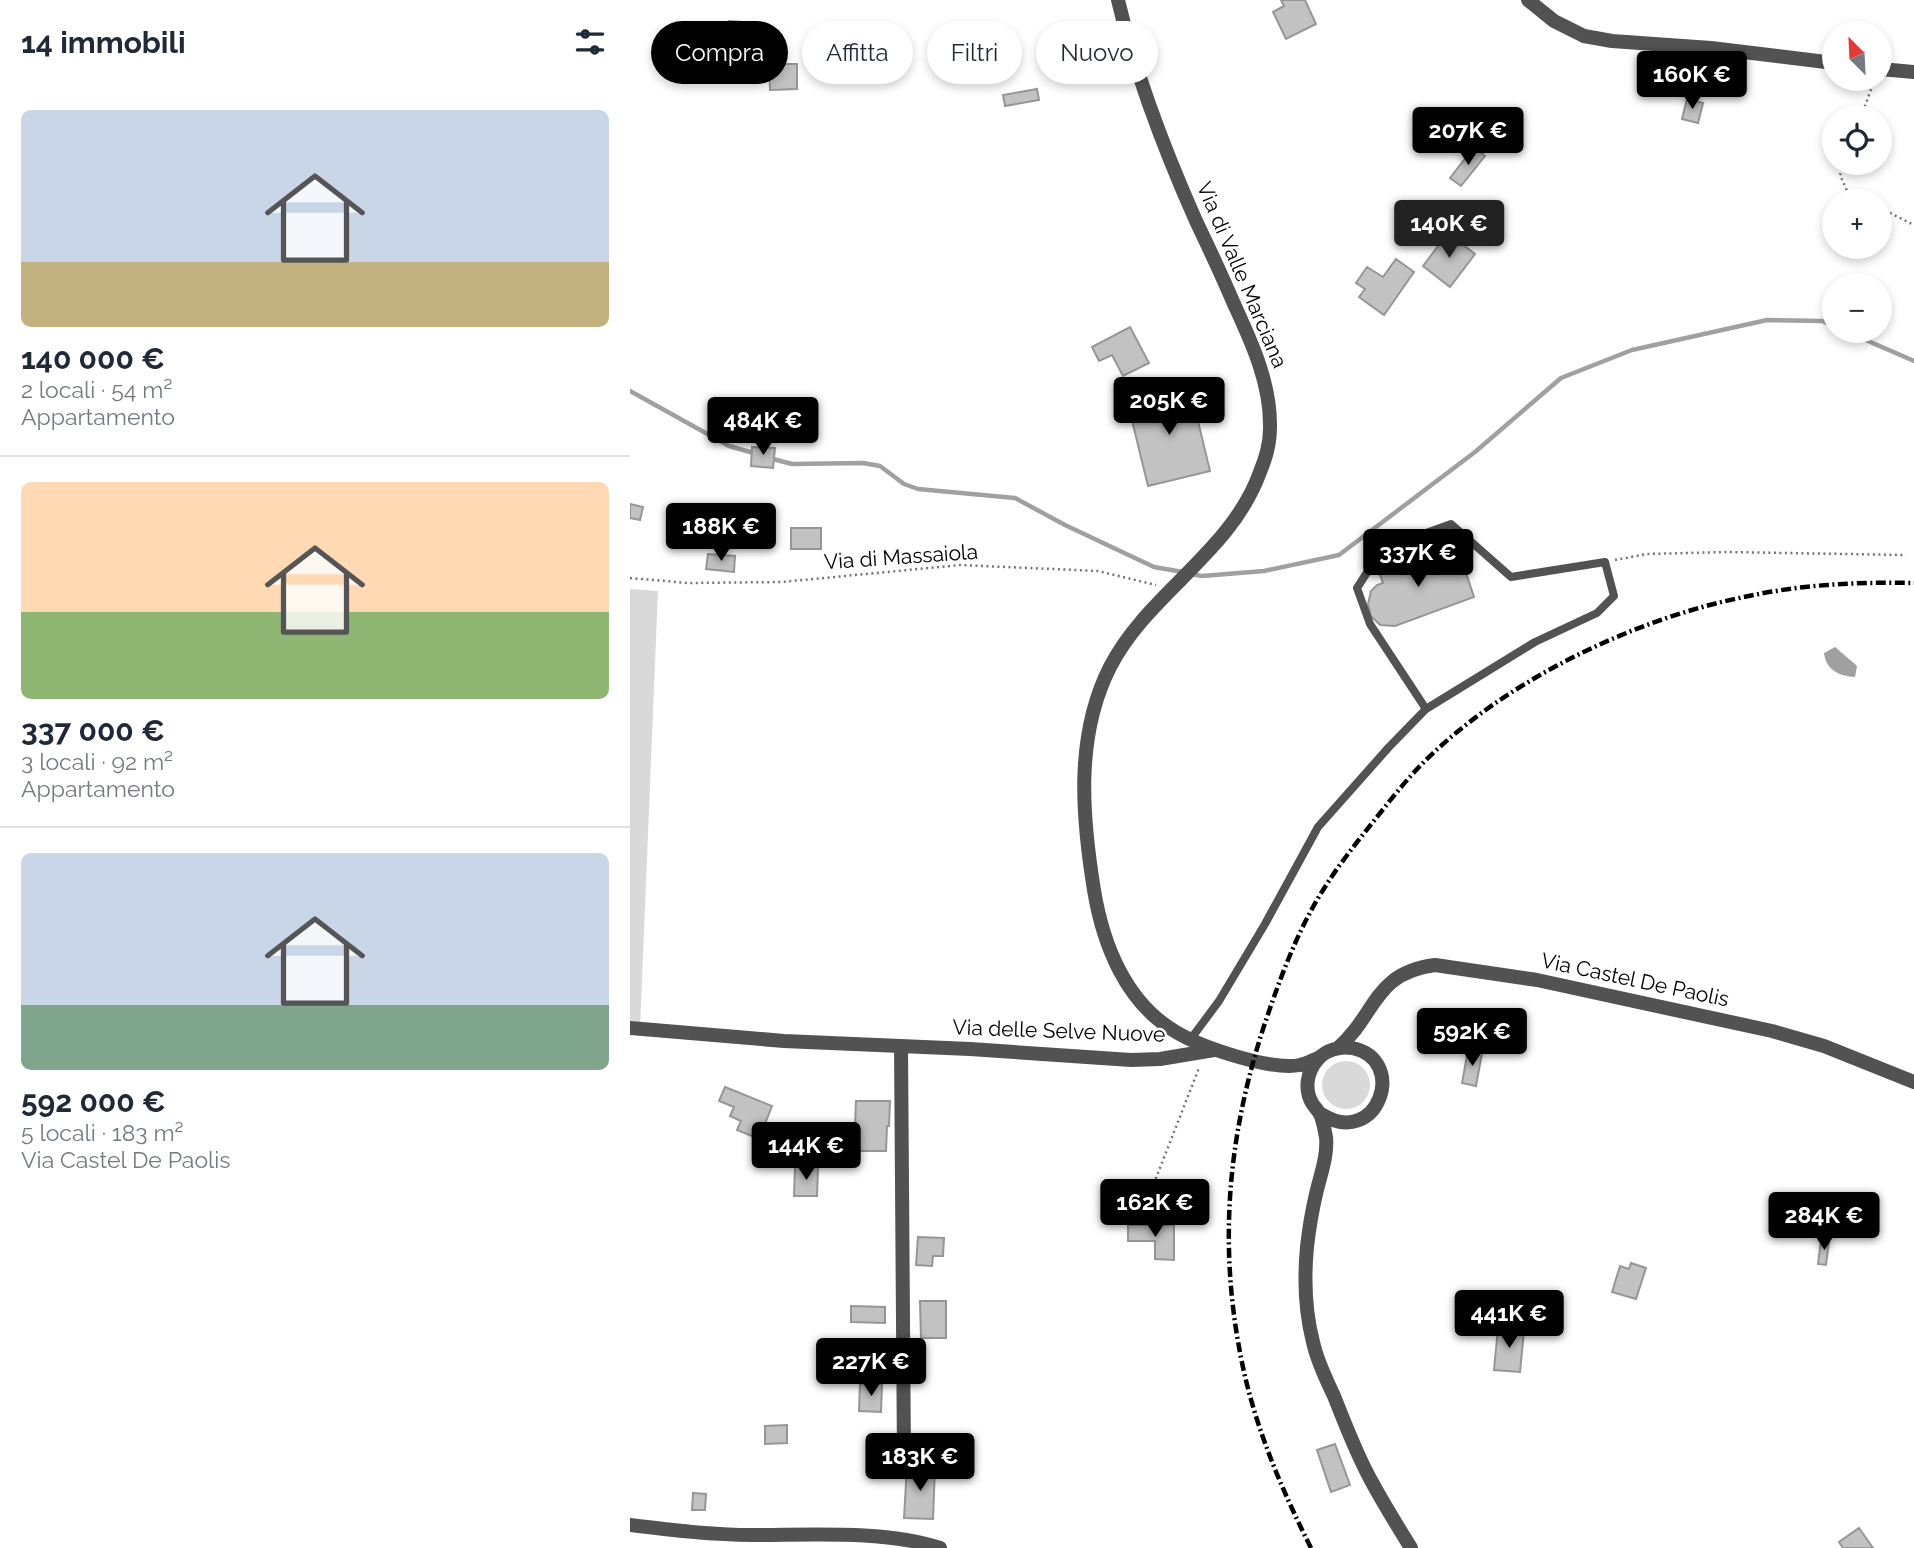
<!DOCTYPE html>
<html lang="it">
<meta charset="utf-8">
<style>
body{margin:0;font-family:Raleway,sans-serif;background:#f6f6f7;color:#1f2937;height:100vh;display:flex;flex-direction:column;font-size:26px;white-space:nowrap}
*{box-sizing:border-box;margin:0}
p{font-size:23px;color:#747a83}
.icon{flex:none;width:38px;height:38px;fill:none;stroke:currentColor;stroke-width:2;stroke-linecap:round;stroke-linejoin:round}
.map{position:relative;flex:1;overflow:hidden}
.sheet{display:flex;flex-direction:column;background:#fff;width:630px}
.sheet>*{flex:none}
.hud{position:absolute;left:21px;top:21px;width:665px;height:63px;display:flex;gap:14px}
.needle{width:46px;rotate:336deg}
.buttons{position:absolute;left:1192px;top:21px;display:grid;gap:14px}
.buttons a{display:grid;place-items:center;width:70px;height:70px;border-radius:50%;background:#fff;box-shadow:0 4px 10px #0003;font-size:35px}
.price{position:absolute;translate:-50% -60px;padding:0 16px;border-radius:7px;background:#000;color:#fff;font-size:23px;line-height:46px;filter:drop-shadow(0 2px 4px #0008)}
.price::after{content:'';position:absolute;left:50%;top:42px;width:21px;height:16px;margin-left:-10px;background:inherit;clip-path:polygon(0 0,100% 0,50% 100%)}
.price.active{background:#222;color:#fff}
ul{padding:0;list-style:none}
li{display:grid;align-content:center;gap:14px;height:371px;padding:0 21px}
li+li{border-top:2px solid #e0e1e3}
li span{display:grid;place-items:center;height:217px;border-radius:10px;color:#555}
li>.icon{margin-inline-start:auto}
span .icon{width:126px;height:126px;fill:#fffc;stroke-width:1}
li b{font-size:30px}
h2{display:flex;justify-content:space-between;align-items:center;height:84px;padding:0 21px;font-size:30px}
.pill{padding:0 24px;border-radius:32px;background:#fff;box-shadow:0 4px 10px #0003;font-size:24px;line-height:63px}
.pill.active{background:#000;color:#fff}
main{display:flex;flex:1;min-height:0}
.map>svg:first-child{display:block}
.green{fill:#d9d9d9}
.water{fill:#a0a0a0}
.lines{fill:none;stroke-linecap:round;stroke-linejoin:round}
.stream{stroke:#a0a0a0;stroke-width:4.5}
.building{fill:#c2c2c2;stroke:#969696;stroke-width:2}
.path{stroke:#747474;stroke-width:2.5;stroke-dasharray:2 3.5;stroke-linecap:butt}
.lane{stroke:#525252;stroke-width:8}
.street{stroke:#525252;stroke-width:14}
.rail{stroke:#000;stroke-width:4.5;stroke-dasharray:10 3.5 2 3.5;stroke-linecap:butt}
.labels{text-anchor:middle;stroke-width:5;stroke-linejoin:round;paint-order:stroke}
.street-label{font-size:21px;fill:#000;stroke:#fff}
</style>
<main>
<section class="sheet">
<h2>14 immobili<svg class="icon" aria-label="filters" viewBox="0 0 24 24"><path d="M4 7h16M4 17h16"/><circle cx="9" cy="7" r="2"/><circle cx="15" cy="17" r="2"/></svg></h2>
<ul>
<li><span style="background:linear-gradient(#c9d6e8 70%,#c2b280 0)"><svg class="icon" aria-label="home" viewBox="0 0 24 24"><path d="M3 11l9-7 9 7M6 9v11h12V9"/></svg></span><div><b>140 000 €</b><p>2 locali · 54 m²</p><p>Appartamento</p></div></li>
<li><span style="background:linear-gradient(#ffd9b3 60%,#8fb573 0)"><svg class="icon" aria-label="home" viewBox="0 0 24 24"><path d="M3 11l9-7 9 7M6 9v11h12V9"/></svg></span><div><b>337 000 €</b><p>3 locali · 92 m²</p><p>Appartamento</p></div></li>
<li><span style="background:linear-gradient(#c9d6e8 70%,#7fa58c 0)"><svg class="icon" aria-label="home" viewBox="0 0 24 24"><path d="M3 11l9-7 9 7M6 9v11h12V9"/></svg></span><div><b>592 000 €</b><p>5 locali · 183 m²</p><p>Via Castel De Paolis</p></div></li>
</ul>
</section>
<div class="map">
<svg width="1284" height="1548" viewBox="0 0 1284 1548">
<rect width="100%" height="100%" fill="#fff"/>
<!-- green -->
<path class="green" d="M 0,589 L 28,591 L 10,1029 L 0,1028 Z
M692 1085a24 24 0 1 1 48 0a24 24 0 1 1-48 0Z"/>
<!-- water -->
<path class="water" d="M 1205,647 L 1227,666 L 1225,677 C 1209,676 1196,670 1194,653 Z"/>
<g class="lines">
<!-- stream -->
<path class="stream" d="M 1215,331 L 1284,361
M 0,391 L 99,446 L 127,454
M 139,458 L 162,464 L 233,463 L 250,466 L 274,484 L 288,489 L 385,498 L 435,525 L 524,567 L 553,572
M 561,574 L 572,576 L 634,571 L 709,555 L 845,452 L 931,378 L 1002,350 L 1137,320 L 1192,321 L 1204,326"/>
</g>
<!-- building -->
<path class="building" d="M 651,0 L 675,0 L 686,24 L 656,39 L 643,12 L 654,6 Z
M 99,21 L 125,23 L 124,32 L 98,30 Z
M 139,64 L 167,64 L 167,89 L 140,90 Z
M 407,89 L 409,100 L 375,106 L 373,95 Z
M 1057,99 L 1073,103 L 1068,123 L 1052,119 Z
M 844,147 L 855,156 L 831,186 L 820,178 Z
M 818,233 L 845,254 L 820,287 L 793,266 Z
M 766,259 L 784,272 L 754,315 L 729,297 L 735,289 L 726,283 L 737,267 L 753,277 Z
M 500,327 L 519,363 L 493,376 L 482,355 L 469,361 L 462,347 Z
M 560,388 L 580,471 L 518,486 L 498,404 Z
M 122,447 L 145,448 L 143,468 L 121,466 Z
M 0,504 L 13,507 L 10,520 L 0,518 Z
M 161,528 L 191,528 L 191,549 L 161,549 Z
M 816,553 L 834,567 L 844,597 L 765,626 L 750,625 L 741,616 L 738,604 L 741,591 L 747,585 L 753,583 L 747,567 L 793,554 L 795,561 Z
M 78,554 L 105,556 L 104,572 L 76,569 Z
M 838,1050 L 852,1053 L 846,1086 L 832,1083 Z
M 95,1087 L 142,1106 L 129,1139 L 107,1130 L 111,1121 L 100,1116 L 104,1107 L 89,1101 Z
M 226,1101 L 260,1101 L 259,1126 L 257,1126 L 256,1151 L 224,1151 Z
M 165,1167 L 188,1167 L 187,1196 L 164,1196 Z
M 475,1180 L 495,1180 L 496,1207 L 476,1208 Z
M 498,1225 L 544,1225 L 544,1260 L 525,1259 L 525,1241 L 498,1241 Z
M 288,1237 L 314,1238 L 313,1256 L 303,1256 L 302,1266 L 286,1265 Z
M 1191,1240 L 1199,1241 L 1196,1265 L 1188,1264 Z
M 1001,1263 L 1016,1268 L 1006,1299 L 982,1292 L 990,1266 L 999,1269 Z
M 290,1301 L 316,1301 L 316,1338 L 291,1338 Z
M 221,1306 L 255,1307 L 255,1323 L 221,1322 Z
M 868,1328 L 894,1331 L 890,1372 L 864,1370 Z
M 230,1384 L 252,1384 L 251,1412 L 229,1411 Z
M 157,1425 L 157,1443 L 135,1444 L 135,1426 Z
M 705,1444 L 720,1485 L 701,1492 L 687,1450 Z
M 277,1466 L 305,1467 L 303,1519 L 274,1518 Z
M 63,1493 L 76,1494 L 75,1510 L 62,1510 Z
M 1229,1528 L 1243,1548 L 1213,1548 L 1209,1542 Z"/>
<g class="lines">
<!-- path -->
<path class="path" d="M 1231,117 L 1243,84
M 1215,163 L 1210,175 L 1218,193 L 1235,201
M 1250,208 L 1284,225
M 985,560 L 1017,554 L 1096,552 L 1276,555
M 0,578 L 58,583 L 152,582 L 330,565 L 468,571 L 526,585
M 499,1214 L 526,1178 L 569,1068"/>
<!-- lane -->
<path class="lane" d="M 560,1040 L 589,1001 L 635,924 L 688,827 L 759,747 L 796,709 L 905,642 L 967,613 L 984,596 L 975,562 L 881,577 L 821,524 L 752,549 L 727,588 L 740,624 L 796,709"/>
<!-- street -->
<path class="street" d="M 488,0 C 506,77 534,149 566,221 C 579,248 592,276 604,304 C 622,343 641,384 640,428 C 640,443 636,458 630,472 C 601,553 518,593 480,667 C 445,736 452,816 464,890 C 473,945 496,1003 546,1032 C 571,1047 641,1071 670,1065 C 676,1064 683,1060 688,1058
M 898,0 L 924,21 L 954,36 L 982,41 L 1081,48 L 1204,63
M 1250,69 L 1284,72
M 0,1028 L 154,1041 L 340,1049 L 501,1060 L 530,1059 L 584,1050
M 271,1046 L 274,1458
M 708,1048 C 747,1014 743,973 805,965 L 907,980 L 1142,1031 L 1194,1046 L 1284,1082
M 691,1114 C 748,1150 779,1059 722,1048 C 710,1046 696,1050 688,1059 C 677,1071 674,1089 682,1103 C 685,1108 689,1111 691,1116 C 693,1122 695,1131 696,1137 C 698,1156 690,1176 686,1194 C 682,1211 679,1229 677,1247 C 674,1279 675,1311 683,1342 C 687,1361 696,1379 704,1396 C 716,1426 727,1456 743,1484 C 755,1506 768,1527 781,1548
M 0,1525 C 41,1530 82,1535 123,1535 C 181,1535 255,1530 310,1548"/>
<!-- rail -->
<path class="rail" d="M 681,1548 C 653,1492 628,1434 614,1372 C 588,1254 596,1144 633,1029 C 647,987 662,945 683,907 C 699,878 719,852 739,827 C 755,807 771,786 788,768 C 872,681 1006,617 1124,595 C 1177,584 1230,582 1284,583"/>
</g>
<g class="labels">
<!-- street labels -->
<g class="street-label">
<text transform="translate(612 275) rotate(67)" y="7">Via di Valle Marciana</text>
<text transform="translate(271 557) rotate(-4)" y="7">Via di Massaiola</text>
<text transform="translate(1005 980) rotate(12)" y="7">Via Castel De Paolis</text>
<text transform="translate(429 1031) rotate(2)" y="7">Via delle Selve Nuove</text>
</g>
</g>
</svg>
<div class="buttons">
<a><svg class="needle" viewBox="-14 -14 28 28"><path d="M0-13l5 13h-10z" fill="#e53935"/><path d="M0 13l5-13h-10z" fill="#747a83"/></svg></a>
<a><svg class="icon" aria-label="locate" viewBox="0 0 24 24"><circle cx="12" cy="12" r="6"/><path d="M12 2v4M12 18v4M2 12h4M18 12h4"/></svg></a>
<a>+</a>
<a>−</a>
</div>
<b class="price" style="left:1062px;top:111px">160K €</b>
<b class="price" style="left:838px;top:167px">207K €</b>
<b class="price active" style="left:819px;top:260px">140K €</b>
<b class="price" style="left:539px;top:437px">205K €</b>
<b class="price" style="left:133px;top:457px">484K €</b>
<b class="price" style="left:91px;top:563px">188K €</b>
<b class="price" style="left:788px;top:589px">337K €</b>
<b class="price" style="left:842px;top:1068px">592K €</b>
<b class="price" style="left:176px;top:1182px">144K €</b>
<b class="price" style="left:525px;top:1239px">162K €</b>
<b class="price" style="left:1194px;top:1252px">284K €</b>
<b class="price" style="left:879px;top:1350px">441K €</b>
<b class="price" style="left:241px;top:1398px">227K €</b>
<b class="price" style="left:290px;top:1493px">183K €</b>
<div class="hud">
<a class="pill active">Compra</a>
<a class="pill">Affitta</a>
<a class="pill">Filtri</a>
<a class="pill">Nuovo</a>
</div>
</div>
</main>
